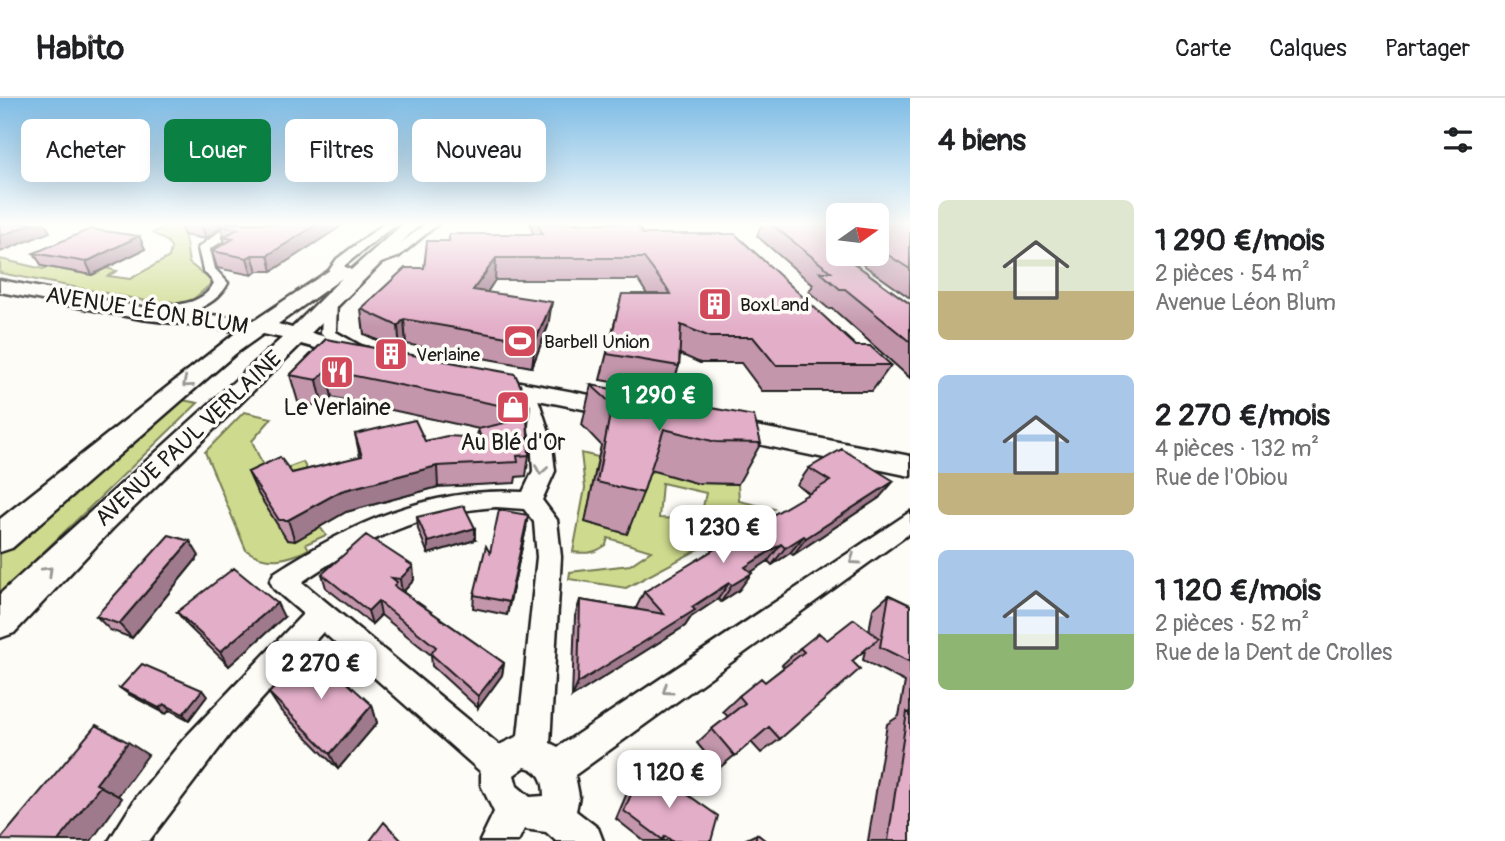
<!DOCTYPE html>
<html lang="fr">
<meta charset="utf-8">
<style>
body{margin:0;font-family:Pangolin,sans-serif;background:#f6f6f6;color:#202124;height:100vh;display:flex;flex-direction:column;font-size:26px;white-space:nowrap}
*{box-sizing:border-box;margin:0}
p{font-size:23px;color:#757577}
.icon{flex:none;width:38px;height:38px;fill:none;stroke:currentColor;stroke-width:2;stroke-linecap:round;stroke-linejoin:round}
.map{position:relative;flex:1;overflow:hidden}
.panel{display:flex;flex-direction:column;background:#fff;width:595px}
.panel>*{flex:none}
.guide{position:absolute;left:21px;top:21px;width:665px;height:63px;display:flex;gap:14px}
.needle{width:46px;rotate:76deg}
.tools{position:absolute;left:826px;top:105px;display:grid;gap:14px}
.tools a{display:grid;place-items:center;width:63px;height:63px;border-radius:10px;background:#fff;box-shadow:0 7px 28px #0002;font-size:35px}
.price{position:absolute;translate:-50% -60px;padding:0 16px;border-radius:14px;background:#fff;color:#222;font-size:23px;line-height:46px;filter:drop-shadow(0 2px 4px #0008)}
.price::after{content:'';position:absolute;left:50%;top:42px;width:21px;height:16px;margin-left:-10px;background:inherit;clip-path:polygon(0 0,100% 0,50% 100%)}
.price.active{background:#0b8043;color:#fff}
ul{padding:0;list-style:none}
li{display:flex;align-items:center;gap:21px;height:175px;padding:0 28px}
li span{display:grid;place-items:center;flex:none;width:196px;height:140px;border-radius:10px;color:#555}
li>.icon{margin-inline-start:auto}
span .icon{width:84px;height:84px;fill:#fffc;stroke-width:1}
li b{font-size:30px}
h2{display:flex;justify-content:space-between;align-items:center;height:84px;padding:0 28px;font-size:30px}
.tag{padding:0 24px;border-radius:10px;background:#fff;box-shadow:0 7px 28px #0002;font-size:24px;line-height:63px}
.tag.active{background:#0b8043;color:#fff}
header{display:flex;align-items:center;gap:42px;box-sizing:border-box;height:98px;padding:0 35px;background:#fff;border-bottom:2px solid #e0e0e0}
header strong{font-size:33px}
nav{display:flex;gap:38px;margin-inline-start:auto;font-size:24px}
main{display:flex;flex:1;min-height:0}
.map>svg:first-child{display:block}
.green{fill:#ceda8d;stroke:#757b54;stroke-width:2;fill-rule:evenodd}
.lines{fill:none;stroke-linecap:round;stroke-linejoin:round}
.street-casing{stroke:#1c1c1c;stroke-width:5}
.secondary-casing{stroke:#1c1c1c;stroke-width:5}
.street{fill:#fdfcf7;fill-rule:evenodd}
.secondary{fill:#fdfcf7;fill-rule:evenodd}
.wall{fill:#c396ac;stroke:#1c1c1c;stroke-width:2}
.shaded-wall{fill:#9f7a8c;stroke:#1c1c1c;stroke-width:2}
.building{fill:#e3aec8;stroke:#1c1c1c;stroke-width:2}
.oneway{stroke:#989794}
.labels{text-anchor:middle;stroke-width:7;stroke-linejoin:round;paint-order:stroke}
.far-poi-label{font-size:19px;fill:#1c1c1c;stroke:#fdfcf7;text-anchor:start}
.street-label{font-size:23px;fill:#1c1c1c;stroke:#fdfcf7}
.poi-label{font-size:23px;fill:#1c1c1c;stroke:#fdfcf7}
</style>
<header>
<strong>Habito</strong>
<nav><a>Carte</a><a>Calques</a><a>Partager</a></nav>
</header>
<main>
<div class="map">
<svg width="910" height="743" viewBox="0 0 910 743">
<rect width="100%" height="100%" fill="#fdfcf7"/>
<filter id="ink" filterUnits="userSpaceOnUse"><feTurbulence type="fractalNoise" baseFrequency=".0143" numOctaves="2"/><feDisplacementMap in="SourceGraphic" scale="14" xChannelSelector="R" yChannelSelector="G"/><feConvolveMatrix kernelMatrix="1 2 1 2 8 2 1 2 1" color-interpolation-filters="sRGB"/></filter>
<g filter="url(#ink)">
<!-- green -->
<path class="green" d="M 166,125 L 183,125 L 189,165 L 213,184 L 188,206 L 172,208 L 175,205 L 169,203 L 162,206 L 0,175 L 0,161 L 43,171 L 48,169 L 92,177 L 106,170 L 117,173 L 108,178 L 130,181 L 169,159 L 171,150 L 168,144 L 153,135 L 171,126 Z
M 182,302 L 198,305 L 0,496 L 0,454 Z
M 244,314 L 272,320 L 252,343 L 267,377 L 303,364 L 307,372 L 320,429 L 326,437 L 306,446 L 309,451 C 288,462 267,467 246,452 L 205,354 Z
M 581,355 L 598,359 L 586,422 L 588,425 L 627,435 L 640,378 L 654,373 L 696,385 L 738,386 L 739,403 L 774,411 L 626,490 L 569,481 L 570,474 L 630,467 L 651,453 L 608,440 L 606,447 C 595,455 587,456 573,454 L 585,390 ZM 662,385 L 706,395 L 703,409 L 681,421 L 659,420 Z"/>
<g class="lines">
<!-- street casing -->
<g class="street-casing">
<path id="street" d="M 220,125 L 231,125 L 235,129 L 229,139 L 210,151 L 215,171 L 228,185 C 215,212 170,224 142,218 L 142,212 C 166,206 201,211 214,185 L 203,172 L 198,150 L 224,130 Z
M 385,125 L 397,125 L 345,167 L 337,180 L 327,180 L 326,177 L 337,161 Z
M 427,125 L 439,125 L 398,159 L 364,171 L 358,167 L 390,153 Z
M 330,197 L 337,201 L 336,234 L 364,250 L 364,256 L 352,256 L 321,236 L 323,201 Z
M 526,287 L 535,292 L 551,340 L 555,373 L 542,402 L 557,422 L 561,459 L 550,645 L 558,649 L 910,414 L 910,435 L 575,677 L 579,698 L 576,713 L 598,730 L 603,743 L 556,743 L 546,734 L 524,731 L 518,743 L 480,743 L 494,714 L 481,687 L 481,674 L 323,534 L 230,636 L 149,743 L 109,743 L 136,700 L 183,642 L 303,516 L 274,491 L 270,483 L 274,475 C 350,426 431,388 523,394 L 533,373 L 531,340 L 517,292 ZM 496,409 L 524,411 L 534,424 L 537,459 L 518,638 L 499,647 L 302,484 C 362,442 423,414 496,409 ZM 525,669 C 540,672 544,683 544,698 L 530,699 L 517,688 L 514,677 Z"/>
</g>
<!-- secondary casing -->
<g class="secondary-casing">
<path id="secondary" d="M 404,125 L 421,125 L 311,235 L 368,250 L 371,255 L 368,260 L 360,262 L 301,246 L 113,430 L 14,535 L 0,540 L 0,496 L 282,240 L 263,236 L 235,256 L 12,450 L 0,454 L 0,421 L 238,233 L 141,221 L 0,194 L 0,182 L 141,209 L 255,222 L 336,168 L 342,167 L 351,172 ZM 342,180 L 292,230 L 278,226 Z
M 483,277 L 627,304 L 636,306 L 640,312 L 636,318 L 627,320 L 474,289 L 471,284 L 474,279 Z
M 720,321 L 910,358 L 910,378 L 710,336 L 706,330 L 710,324 Z"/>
</g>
<!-- street -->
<use href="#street" class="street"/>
<!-- secondary -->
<use href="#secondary" class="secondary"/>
</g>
<!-- wall -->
<path class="wall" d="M 179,125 L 219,125 L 220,130 L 206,141 L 184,137 Z
M 346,125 L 272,173 L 257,173 L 252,177 L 217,170 L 212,153 L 225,146 L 223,139 L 224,139 L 221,128 Z
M 530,125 L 635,125 L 643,136 L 891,267 L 872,293 L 762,293 L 741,265 L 700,265 L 680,256 L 679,268 L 670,294 L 600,282 L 622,196 L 647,196 L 638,182 L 495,182 L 487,194 L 548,228 L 532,269 L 406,246 L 400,253 L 364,236 L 361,211 L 424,170 L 449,143 L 533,136 Z
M 762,125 L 838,125 L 838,156 L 843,156 L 843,157 L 910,206 L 910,280 L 833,211 L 829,211 L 809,194 L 813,187 L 757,138 Z
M 877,125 L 910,125 L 910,200 L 848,156 L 877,156 Z
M 139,138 L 145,151 L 92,177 L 42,168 L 34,155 Z
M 326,241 L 530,308 L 528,328 L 529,357 L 526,378 L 516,379 L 515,385 L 438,389 L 346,414 L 295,443 L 287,442 L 257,394 L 248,374 L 292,375 L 360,359 L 355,336 L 425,343 L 477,340 L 478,331 L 479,331 L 332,299 L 323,309 L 298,304 L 290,277 Z
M 591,287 L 761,345 L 738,386 L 696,385 L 650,372 L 643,395 L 627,436 L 585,424 L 601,347 L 582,327 Z
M 809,370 L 879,400 L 793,457 L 790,455 L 772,467 L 768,463 L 751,474 L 739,492 L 721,504 L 718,501 L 691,519 L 685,528 L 572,599 L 575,518 L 580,502 L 637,511 L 636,510 L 644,494 L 726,454 L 747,441 L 756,427 L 810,396 L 797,387 Z
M 417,419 L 475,442 L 428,456 L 418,431 Z
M 526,431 L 507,517 L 473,510 L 474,497 L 490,455 Z
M 199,458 L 132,540 L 110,532 L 96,518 Z
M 413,468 L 414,482 L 403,494 L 504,565 L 502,577 L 478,610 L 432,568 L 431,557 L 381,517 L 372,526 L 326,490 L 322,476 Z
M 889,497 L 910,507 L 910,743 L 868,743 L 887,626 L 899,618 L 905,584 L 863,562 L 865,552 L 852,563 L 780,641 L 761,655 L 751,644 L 718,671 L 697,645 L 712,631 L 728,619 L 723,613 L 739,598 L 765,584 L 784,569 L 782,567 L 800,550 L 827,542 L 869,533 L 873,511 Z
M 177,514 L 284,519 L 229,568 L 188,528 Z
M 120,590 L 207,598 L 189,622 L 170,612 L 166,616 L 128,596 Z
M 269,595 L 372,607 L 377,625 L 338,671 L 281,613 Z
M 644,666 L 711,743 L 644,743 L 616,721 L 635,676 Z
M 757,736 L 766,743 L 742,743 Z"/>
<!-- shaded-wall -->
<path class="shaded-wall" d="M 35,125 L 45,125 L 50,134 L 0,154 L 0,138 Z
M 201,125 L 219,125 L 220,130 L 206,141 Z
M 319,125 L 346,125 L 272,173 L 268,157 Z
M 139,138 L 145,151 L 92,177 L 86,164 Z
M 252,157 L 257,173 L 252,177 L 247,160 Z
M 496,160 L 495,182 L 473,216 L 473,192 Z
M 552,204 L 548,228 L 532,269 L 535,244 Z
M 404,221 L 406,246 L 400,253 L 398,228 Z
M 326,272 L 332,299 L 323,309 L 317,282 Z
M 437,368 L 438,389 L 346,414 L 295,443 L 288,422 L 341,393 Z
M 894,383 L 879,400 L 793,457 L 806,440 Z
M 528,417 L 526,431 L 507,517 L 509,504 Z
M 475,430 L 475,442 L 428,456 L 428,444 Z
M 804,438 L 790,455 L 772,467 L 785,450 Z
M 190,443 L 199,458 L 132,540 L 119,526 Z
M 781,446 L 768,463 L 733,486 L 745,469 Z
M 413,468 L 414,482 L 402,495 L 400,481 Z
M 752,475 L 739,492 L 721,504 L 732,487 Z
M 729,485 L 718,501 L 691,519 L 685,528 L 572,599 L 578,585 Z
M 378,503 L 381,517 L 372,526 L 368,513 Z
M 277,505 L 284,519 L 229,568 L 220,554 Z
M 504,565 L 502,577 L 478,610 L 478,598 Z
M 202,592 L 207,598 L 189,622 L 183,616 Z
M 164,606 L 170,612 L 166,616 L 159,610 Z
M 372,607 L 377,625 L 338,671 L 330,656 Z
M 128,644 L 148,657 L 118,698 L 96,686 Z
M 100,688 L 122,700 L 91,743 L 58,743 Z"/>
<!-- building -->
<path class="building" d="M 0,125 L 35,125 L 0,138 Z
M 224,125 L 319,125 L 268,157 L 252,157 L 247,160 L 212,153 L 233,141 L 223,139 L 238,131 L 221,128 Z
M 538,125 L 635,125 L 643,136 L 735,136 L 856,248 L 870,248 L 891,267 L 776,267 L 753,239 L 710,239 L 681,227 L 679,268 L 607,256 L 622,196 L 671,196 L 644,160 L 496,160 L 473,192 L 552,204 L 535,244 L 404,221 L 398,228 L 361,211 L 405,170 L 424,170 L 427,143 L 449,143 L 449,136 L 542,136 Z
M 770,125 L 838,125 L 838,156 L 841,156 L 910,206 L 910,244 L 845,191 L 840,191 L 820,174 L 831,174 Z
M 877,125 L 910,125 L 910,171 L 877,150 Z
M 90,131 L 139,138 L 86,164 L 34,155 Z
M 326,241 L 515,276 L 530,308 L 528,313 L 326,272 L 317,282 L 290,277 Z
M 591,287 L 754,318 L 761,345 L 716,344 L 664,331 L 643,395 L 597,384 L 612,306 Z
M 527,320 L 529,357 L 517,358 L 518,364 L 437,368 L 341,393 L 288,422 L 279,422 L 248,374 L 280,359 L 292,375 L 362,358 L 355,336 L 415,322 L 425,343 L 447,338 L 481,340 L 478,331 Z
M 842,351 L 894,383 L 806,440 L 804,438 L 785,450 L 781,446 L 745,469 L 752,475 L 732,487 L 729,485 L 692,509 L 695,512 L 578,585 L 580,502 L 664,516 L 644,494 L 720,448 L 726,454 L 762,432 L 756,427 L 830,383 L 809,370 Z
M 464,408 L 475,430 L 428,444 L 417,419 Z
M 499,412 L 528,417 L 509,504 L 474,497 L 486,448 L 490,455 Z
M 169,437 L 190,443 L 119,526 L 96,518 Z
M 366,437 L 413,468 L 400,481 L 392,480 L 397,484 L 394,488 L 504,565 L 478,598 L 431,556 L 436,549 L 378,503 L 368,513 L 322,476 Z
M 234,470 L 277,505 L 220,554 L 177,514 Z
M 889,497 L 910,507 L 910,564 L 880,549 Z
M 854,521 L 879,540 L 852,563 L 860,571 L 780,641 L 769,629 L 735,658 L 712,631 L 745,605 L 739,598 L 761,580 L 765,584 L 804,554 L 800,550 L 819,535 L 827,542 Z
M 312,553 L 372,607 L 330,656 L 269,595 Z
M 142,566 L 202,592 L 183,616 L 164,606 L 159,610 L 120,590 Z
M 907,614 L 910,616 L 910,743 L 888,743 Z
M 96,627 L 128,644 L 96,686 L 100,688 L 58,743 L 0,742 Z
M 644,666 L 718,718 L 711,743 L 672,743 L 665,738 L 663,742 L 624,713 Z
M 384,724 L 402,743 L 370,743 Z
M 757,736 L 766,743 L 755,743 Z"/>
<!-- one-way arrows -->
<defs><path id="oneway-chevron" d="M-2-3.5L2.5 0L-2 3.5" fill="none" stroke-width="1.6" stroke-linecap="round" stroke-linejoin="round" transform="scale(1.75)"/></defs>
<g class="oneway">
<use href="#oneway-chevron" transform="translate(187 285) rotate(140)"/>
<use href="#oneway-chevron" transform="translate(541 372) rotate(99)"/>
<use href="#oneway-chevron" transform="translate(854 462) rotate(145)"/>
<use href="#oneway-chevron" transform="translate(48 473) rotate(-45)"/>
<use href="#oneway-chevron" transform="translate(667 592) rotate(145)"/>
</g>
</g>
<!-- sky -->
<linearGradient id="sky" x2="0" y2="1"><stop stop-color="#7ebce5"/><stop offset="0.55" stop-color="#fefefb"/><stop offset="1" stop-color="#fefefb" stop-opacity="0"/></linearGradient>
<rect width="910" height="229" fill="url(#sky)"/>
<!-- icons -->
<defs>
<g id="building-square" transform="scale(1.75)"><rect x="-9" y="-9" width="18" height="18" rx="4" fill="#d1495b" stroke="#fdfcf7"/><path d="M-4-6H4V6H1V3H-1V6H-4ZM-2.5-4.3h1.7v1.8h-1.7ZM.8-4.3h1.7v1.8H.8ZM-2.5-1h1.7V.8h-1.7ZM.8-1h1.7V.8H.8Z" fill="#fff"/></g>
<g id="stadium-square" transform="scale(1.75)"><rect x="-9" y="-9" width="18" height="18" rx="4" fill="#d1495b" stroke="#fdfcf7"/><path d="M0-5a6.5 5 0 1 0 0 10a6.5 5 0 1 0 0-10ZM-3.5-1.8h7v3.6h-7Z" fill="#fff"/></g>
<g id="restaurant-square" transform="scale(1.75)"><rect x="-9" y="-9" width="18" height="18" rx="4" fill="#d1495b" stroke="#fdfcf7"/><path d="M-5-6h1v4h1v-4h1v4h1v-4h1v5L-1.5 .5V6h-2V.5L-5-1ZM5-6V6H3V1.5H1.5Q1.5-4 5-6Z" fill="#fff"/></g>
<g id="shop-square" transform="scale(1.75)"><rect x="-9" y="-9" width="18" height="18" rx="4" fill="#d1495b" stroke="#fdfcf7"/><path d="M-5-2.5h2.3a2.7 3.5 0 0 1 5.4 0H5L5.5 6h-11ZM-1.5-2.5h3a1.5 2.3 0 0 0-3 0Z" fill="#fff"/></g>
</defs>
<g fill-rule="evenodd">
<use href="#building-square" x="715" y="206"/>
<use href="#stadium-square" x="520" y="243"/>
<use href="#building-square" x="391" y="256"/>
<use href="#restaurant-square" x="337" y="274"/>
<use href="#shop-square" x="513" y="309"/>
</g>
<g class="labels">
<!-- far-poi labels -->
<g class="far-poi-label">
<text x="740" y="213">BoxLand</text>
<text x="544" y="250">Barbell Union</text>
<text x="416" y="263">Verlaine</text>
</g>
<!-- street labels -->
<g class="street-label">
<text transform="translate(147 212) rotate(9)" y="8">AVENUE LÉON BLUM</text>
<text transform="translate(188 340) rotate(-43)" y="8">AVENUE PAUL VERLAINE</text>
</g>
<!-- poi labels -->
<g class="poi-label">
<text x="337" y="317">Le Verlaine</text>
<text x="513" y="352">Au Blé d'Or</text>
</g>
</g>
</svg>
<div class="tools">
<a><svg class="needle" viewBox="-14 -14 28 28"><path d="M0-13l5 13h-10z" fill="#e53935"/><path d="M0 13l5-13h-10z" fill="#757577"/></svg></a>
</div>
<b class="price active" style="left:659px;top:335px">1 290 €</b>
<b class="price" style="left:723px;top:467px">1 230 €</b>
<b class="price" style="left:321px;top:603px">2 270 €</b>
<b class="price" style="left:669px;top:712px">1 120 €</b>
<div class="guide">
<a class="tag">Acheter</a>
<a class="tag active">Louer</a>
<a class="tag">Filtres</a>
<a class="tag">Nouveau</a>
</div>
</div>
<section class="panel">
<h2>4 biens<svg class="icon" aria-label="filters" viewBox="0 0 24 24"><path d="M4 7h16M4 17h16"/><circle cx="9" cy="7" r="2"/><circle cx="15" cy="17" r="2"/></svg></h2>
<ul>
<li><span style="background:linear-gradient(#dfe7d0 65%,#c2b280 0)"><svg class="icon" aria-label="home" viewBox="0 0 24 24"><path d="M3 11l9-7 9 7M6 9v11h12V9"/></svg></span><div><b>1 290 €/mois</b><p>2 pièces · 54 m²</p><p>Avenue Léon Blum</p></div></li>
<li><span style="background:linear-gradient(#a9c7e8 70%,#c2b280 0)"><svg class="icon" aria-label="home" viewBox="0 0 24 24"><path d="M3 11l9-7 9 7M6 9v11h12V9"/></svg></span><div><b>2 270 €/mois</b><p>4 pièces · 132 m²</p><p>Rue de l'Obiou</p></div></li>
<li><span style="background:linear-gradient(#a9c7e8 60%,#8fb573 0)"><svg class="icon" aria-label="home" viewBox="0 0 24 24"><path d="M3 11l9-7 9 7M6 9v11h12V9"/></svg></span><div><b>1 120 €/mois</b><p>2 pièces · 52 m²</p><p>Rue de la Dent de Crolles</p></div></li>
</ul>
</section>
</main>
